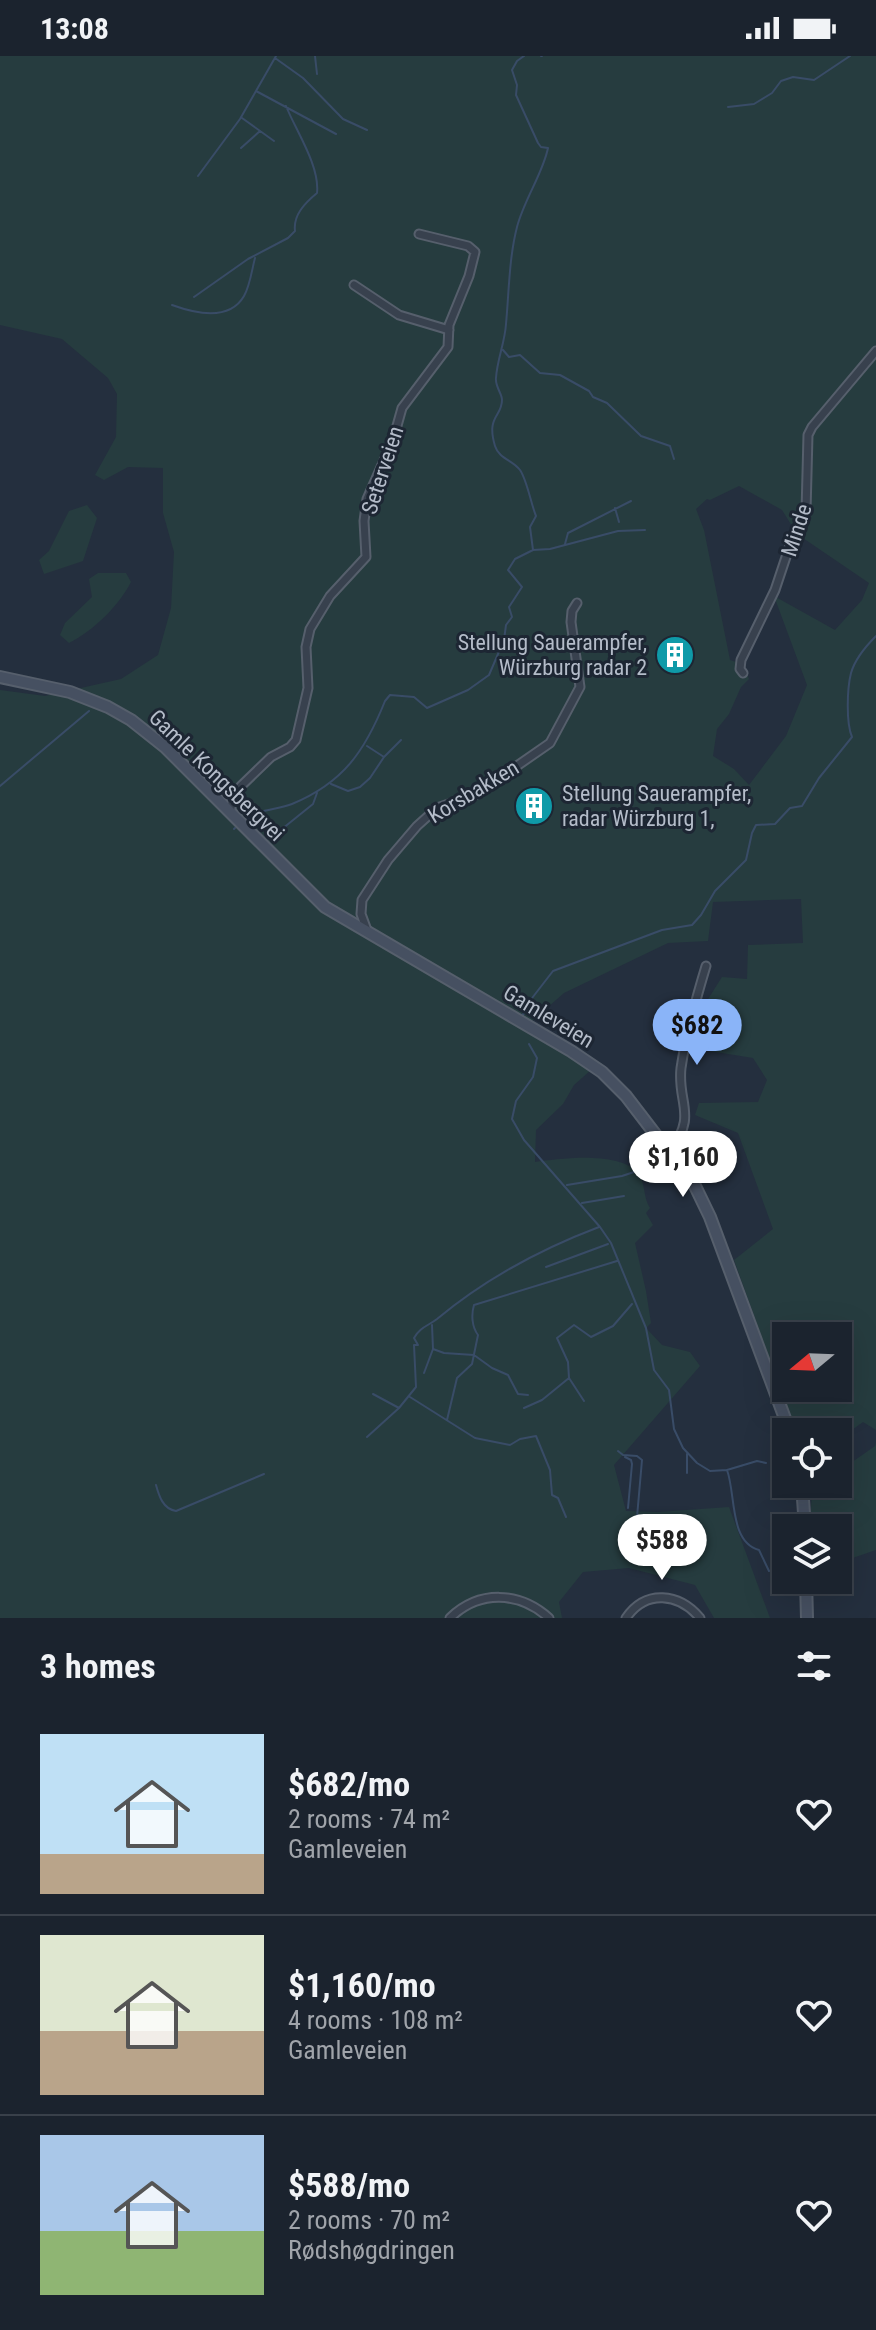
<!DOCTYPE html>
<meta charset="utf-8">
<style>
body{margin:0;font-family:"Roboto Condensed",sans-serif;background:#242b36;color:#f1f3f6;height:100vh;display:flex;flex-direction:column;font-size:30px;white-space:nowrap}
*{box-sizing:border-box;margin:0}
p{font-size:26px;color:#a0a4aa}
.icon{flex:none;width:44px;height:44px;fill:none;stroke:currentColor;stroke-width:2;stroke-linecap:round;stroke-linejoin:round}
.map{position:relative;height:1562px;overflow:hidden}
.side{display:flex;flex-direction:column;background:#1b232e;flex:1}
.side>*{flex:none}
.needle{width:52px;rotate:251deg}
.buttons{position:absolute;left:772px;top:1266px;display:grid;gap:16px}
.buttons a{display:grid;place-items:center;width:80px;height:80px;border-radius:0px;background:#1b232e;box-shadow:0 8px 32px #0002,0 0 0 2px #39404a;font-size:40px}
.price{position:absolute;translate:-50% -68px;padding:0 18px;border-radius:28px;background:#fff;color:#222;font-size:26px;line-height:52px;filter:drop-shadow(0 2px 4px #0008)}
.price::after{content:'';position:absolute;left:50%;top:48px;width:24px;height:18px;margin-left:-12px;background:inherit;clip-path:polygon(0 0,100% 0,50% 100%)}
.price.on{background:#8ab4f8;color:#111}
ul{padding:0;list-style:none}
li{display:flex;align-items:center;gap:24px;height:200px;padding:0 40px}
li+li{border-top:2px solid #39404a}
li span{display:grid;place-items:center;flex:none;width:224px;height:160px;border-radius:0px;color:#555}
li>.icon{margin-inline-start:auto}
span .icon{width:96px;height:96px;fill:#fffc;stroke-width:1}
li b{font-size:34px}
h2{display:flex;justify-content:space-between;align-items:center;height:96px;padding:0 40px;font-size:34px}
.status{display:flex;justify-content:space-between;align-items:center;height:56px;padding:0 40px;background:#1b232e;direction:ltr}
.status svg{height:22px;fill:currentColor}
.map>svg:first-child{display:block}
.green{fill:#263c3f;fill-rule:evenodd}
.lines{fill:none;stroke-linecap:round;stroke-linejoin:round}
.stream{stroke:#394c67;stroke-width:2}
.minor-casing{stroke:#565f6c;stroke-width:11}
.secondary-casing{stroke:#565f6c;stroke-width:14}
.minor{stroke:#38414e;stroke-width:7}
.secondary{stroke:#465061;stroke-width:10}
.labels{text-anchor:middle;stroke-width:6;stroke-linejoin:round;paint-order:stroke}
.street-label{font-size:22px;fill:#b4bcc9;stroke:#1d2633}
.poi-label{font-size:22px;fill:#b4bcc9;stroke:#1d2633;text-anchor:end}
</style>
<div class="status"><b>13:08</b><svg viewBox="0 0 49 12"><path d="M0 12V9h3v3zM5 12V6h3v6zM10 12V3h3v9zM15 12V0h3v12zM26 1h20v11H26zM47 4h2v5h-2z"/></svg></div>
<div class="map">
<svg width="876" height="1562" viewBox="0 0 876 1562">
<rect width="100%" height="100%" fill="#242f3e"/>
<!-- green -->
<path class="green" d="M 0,0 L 876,0 L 876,1374 L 863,1366 L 838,1384 L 838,1376 L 796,1376 L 734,1204 L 773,1173 L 738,1077 L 695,1059 L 699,1047 L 758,1046 L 767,1024 L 753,1002 L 691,992 L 696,962 L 722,921 L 747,923 L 748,889 L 803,887 L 801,843 L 713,846 L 708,885 L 668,887 L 564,937 L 524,972 L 591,1014 L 574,1029 L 563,1048 L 536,1074 L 535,1106 C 561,1102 620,1095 638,1117 C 646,1128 643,1142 650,1152 L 646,1157 L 653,1169 L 635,1187 L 646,1235 L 651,1267 L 646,1272 L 662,1289 L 690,1296 L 700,1310 L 614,1409 L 626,1455 L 658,1456 L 729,1451 L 770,1562 L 714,1562 L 695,1529 L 629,1512 L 583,1516 L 559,1546 L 562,1562 L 0,1562 L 0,634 L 45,640 L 121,623 L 158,599 L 171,552 L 174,496 L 163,457 L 163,412 L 128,411 L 104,424 L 95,419 L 116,381 L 117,338 L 108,322 L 62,283 L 0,269 ZM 739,430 L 782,454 L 797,478 L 869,527 L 862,544 L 835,574 L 774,540 L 807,629 L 786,680 L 749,729 L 734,713 L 713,700 L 717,673 L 729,658 L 741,631 L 749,623 L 742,608 L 730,604 L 704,474 L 696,453 L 707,443 L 710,444 ZM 786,1280 L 838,1280 L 838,1332 L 786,1332 Z
M 87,449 L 97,462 L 83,505 L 44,518 L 39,504 L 49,495 L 69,455 Z
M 98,517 L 126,517 L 131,526 C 118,551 94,574 69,587 L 60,579 L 65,567 L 92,541 L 89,523 Z
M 876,1386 L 876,1494 L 838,1507 L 838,1472 L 810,1472 L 812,1433 L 820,1428 L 838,1428 L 838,1416 L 875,1390 Z"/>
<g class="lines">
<!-- stream -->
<path class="stream" d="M 315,0 L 317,18
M 524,0 L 517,5 L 512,14 L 517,29 L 516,39 L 538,87 L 541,91 L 548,92 C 543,117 524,144 517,171 C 509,202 509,236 506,268 C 505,286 497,304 496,322 C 495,331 502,337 502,344 C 502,361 486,360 495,390 C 499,403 513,404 520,414 C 527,424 531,448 536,460 L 530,471 L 533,494
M 541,0 L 542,0
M 275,2 L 303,22 L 343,63 L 367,74
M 256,35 L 336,78
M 728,51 L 754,48 L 772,37 L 781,25 L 793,21 L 814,24 L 850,0
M 242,62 L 274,85
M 241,92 L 260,75
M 198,120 L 240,63 L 276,0
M 194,241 L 248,203 L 288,182 L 295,175 C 293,159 305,147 317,137 C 320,110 296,75 286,50
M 172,249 C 194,257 229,266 244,240 C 250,230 252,213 255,202
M 503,294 L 509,301 L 520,299 L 540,317 L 560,319 L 589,335 L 593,341 L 607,347 L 641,380 L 670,390 L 674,403
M 615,452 L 619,466
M 565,488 L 568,477 L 631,445
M 367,690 L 384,701
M 331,728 L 348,735 L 360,731 L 370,722 L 384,701 L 401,684
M 0,730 L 89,655
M 246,764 C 260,752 274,755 292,748 C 343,727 365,695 385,645 L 390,639 L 414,641 L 427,652 L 468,634 L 489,619 L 504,584 L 506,569 L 512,561 L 509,551 L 522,531 L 508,514 L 515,503 L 533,494 L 550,493 L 618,475 L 645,474
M 234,773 L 235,772
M 277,777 L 313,748 L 317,737
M 522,961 L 529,946 L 553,915 L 662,874 L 692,869 L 701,859 L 715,835 L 746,804 L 752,777 L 756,769 L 775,768 L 790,752 L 802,750 L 819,722 L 852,681 C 846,667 847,633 851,617 C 855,603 866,590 876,580
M 529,988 L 537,1002 L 533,1021 L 516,1045 L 512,1063 L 524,1084 L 600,1171 L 611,1187 L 646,1272 L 654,1314 L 669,1334 L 674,1373 L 683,1392 L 697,1407 L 710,1415 L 727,1414 L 757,1405 L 766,1407
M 567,1129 L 622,1120 L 640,1114
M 582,1147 L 624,1140
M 546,1211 L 608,1188
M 432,1269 L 433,1293 L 444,1297 L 474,1299 L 492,1312 L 508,1319 L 518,1338 L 528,1339
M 424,1317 L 433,1293
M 373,1338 L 399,1352
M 410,1341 L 475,1382 L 510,1389 L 520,1383 L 536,1380 L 550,1414 L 552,1439 L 558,1442 L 566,1461
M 584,1345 L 569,1322 L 568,1306 L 557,1282 L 574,1269 L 591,1281 L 613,1270 L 632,1248
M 524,1352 L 542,1344 L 569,1322
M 447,1364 L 457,1322 L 472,1308 L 478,1279 C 472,1271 471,1259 474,1249 L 617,1205
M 367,1381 L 399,1352 L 416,1331 L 414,1289 L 418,1289 L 414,1282 C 420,1271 428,1270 437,1263 C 485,1223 541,1193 599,1171
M 618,1395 L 623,1399 L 637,1400 L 642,1404 L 637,1461
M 625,1401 L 631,1404 L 632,1408 L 628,1452
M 727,1414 C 736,1438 729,1486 759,1494 L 769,1515
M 687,1417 L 687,1398
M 156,1429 C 159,1440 163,1453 176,1455 L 264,1418"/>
<!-- minor casing -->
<g class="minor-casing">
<path id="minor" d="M 354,229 L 399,259 L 449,274
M 743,617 L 740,613 L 741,604 L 775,534 L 790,489 L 806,456 L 808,379 L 812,371 L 876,295
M 230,757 L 233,741 L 241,730 L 271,701 L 290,691 L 296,684 L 308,632 L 306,591 L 310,573 L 330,540 L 366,501 L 364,465 L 367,443 L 393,384 L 402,352 L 448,291 L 449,269 L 469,220 L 475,196 L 468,190 L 419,178
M 368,877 L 361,858 L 362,844 L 388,804 L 417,770 L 437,752 L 475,739 L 550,687 L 580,631 L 571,566 L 572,555 L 577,547
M 670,1095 C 698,1059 677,1047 681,1012 C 686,977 696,943 706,910
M 450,1562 C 479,1534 519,1535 549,1562
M 626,1562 C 646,1533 679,1537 700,1562"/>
</g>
<!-- secondary casing -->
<g class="secondary-casing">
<path id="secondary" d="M 0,621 L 70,636 L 108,651 L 131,664 L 165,691 L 325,851 L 571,995 L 602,1016 L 626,1040 L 695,1130 L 710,1161 L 790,1376
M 802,1428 L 805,1472
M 806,1524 L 807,1562"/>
</g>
<!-- minor -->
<use href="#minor" class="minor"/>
<!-- secondary -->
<use href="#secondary" class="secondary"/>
</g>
<!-- icons -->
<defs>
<g id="building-disc" transform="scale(2)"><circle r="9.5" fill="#0f9aa8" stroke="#1d2633"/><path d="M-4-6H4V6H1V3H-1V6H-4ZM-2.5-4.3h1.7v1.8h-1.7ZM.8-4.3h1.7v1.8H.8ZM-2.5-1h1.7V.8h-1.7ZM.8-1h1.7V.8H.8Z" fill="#fff"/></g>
</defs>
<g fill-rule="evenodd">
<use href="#building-disc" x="675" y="599"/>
<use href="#building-disc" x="534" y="750"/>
</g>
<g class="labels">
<!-- street labels -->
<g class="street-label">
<text transform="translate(382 414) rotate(-72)" y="8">Seterveien</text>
<text transform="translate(796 474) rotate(-72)" y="8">Minde</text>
<text transform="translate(217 719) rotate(44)" y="8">Gamle Kongsbergvei</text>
<text transform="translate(473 735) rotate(-31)" y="8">Korsbakken</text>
<text transform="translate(549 960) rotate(31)" y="8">Gamleveien</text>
</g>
<!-- poi labels -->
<g class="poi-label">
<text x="647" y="594">Stellung Sauerampfer,<tspan x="647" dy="25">Würzburg radar 2</tspan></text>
<text x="562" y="745" text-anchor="start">Stellung Sauerampfer,<tspan x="562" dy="25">radar Würzburg 1,</tspan></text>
</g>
</g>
</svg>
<div class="buttons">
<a><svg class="needle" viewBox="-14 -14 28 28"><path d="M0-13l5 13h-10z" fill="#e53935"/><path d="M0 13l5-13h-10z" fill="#a0a4aa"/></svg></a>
<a><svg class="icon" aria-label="locate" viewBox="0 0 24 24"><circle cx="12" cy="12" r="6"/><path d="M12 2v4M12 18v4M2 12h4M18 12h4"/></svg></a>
<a><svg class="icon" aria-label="layers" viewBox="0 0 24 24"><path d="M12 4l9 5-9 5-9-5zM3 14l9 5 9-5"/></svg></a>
</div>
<b class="price on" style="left:697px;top:1011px">$682</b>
<b class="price" style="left:683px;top:1143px">$1,160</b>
<b class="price" style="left:662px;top:1526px">$588</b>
</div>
<section class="side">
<h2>3 homes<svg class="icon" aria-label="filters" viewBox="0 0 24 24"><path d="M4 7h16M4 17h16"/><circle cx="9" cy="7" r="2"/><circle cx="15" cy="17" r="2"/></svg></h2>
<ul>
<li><span style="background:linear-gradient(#bfe0f5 75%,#b9a48a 0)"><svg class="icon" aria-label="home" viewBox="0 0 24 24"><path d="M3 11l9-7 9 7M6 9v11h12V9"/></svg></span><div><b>$682/mo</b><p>2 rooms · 74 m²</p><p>Gamleveien</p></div><svg class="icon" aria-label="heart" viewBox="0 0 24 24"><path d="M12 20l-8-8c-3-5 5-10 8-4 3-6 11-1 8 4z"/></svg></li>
<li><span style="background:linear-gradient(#dfe7d0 60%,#b9a48a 0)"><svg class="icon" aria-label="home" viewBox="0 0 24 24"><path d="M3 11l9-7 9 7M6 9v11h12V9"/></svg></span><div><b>$1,160/mo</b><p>4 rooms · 108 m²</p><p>Gamleveien</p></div><svg class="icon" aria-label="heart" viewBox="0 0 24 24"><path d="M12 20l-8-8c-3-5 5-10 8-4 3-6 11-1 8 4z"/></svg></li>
<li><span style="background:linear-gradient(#a9c7e8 60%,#8fb573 0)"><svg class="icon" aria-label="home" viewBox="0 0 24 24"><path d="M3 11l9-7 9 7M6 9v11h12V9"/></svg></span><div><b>$588/mo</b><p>2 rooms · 70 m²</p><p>Rødshøgdringen</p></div><svg class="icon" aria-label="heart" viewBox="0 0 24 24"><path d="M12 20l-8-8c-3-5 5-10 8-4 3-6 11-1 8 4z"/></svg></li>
</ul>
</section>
